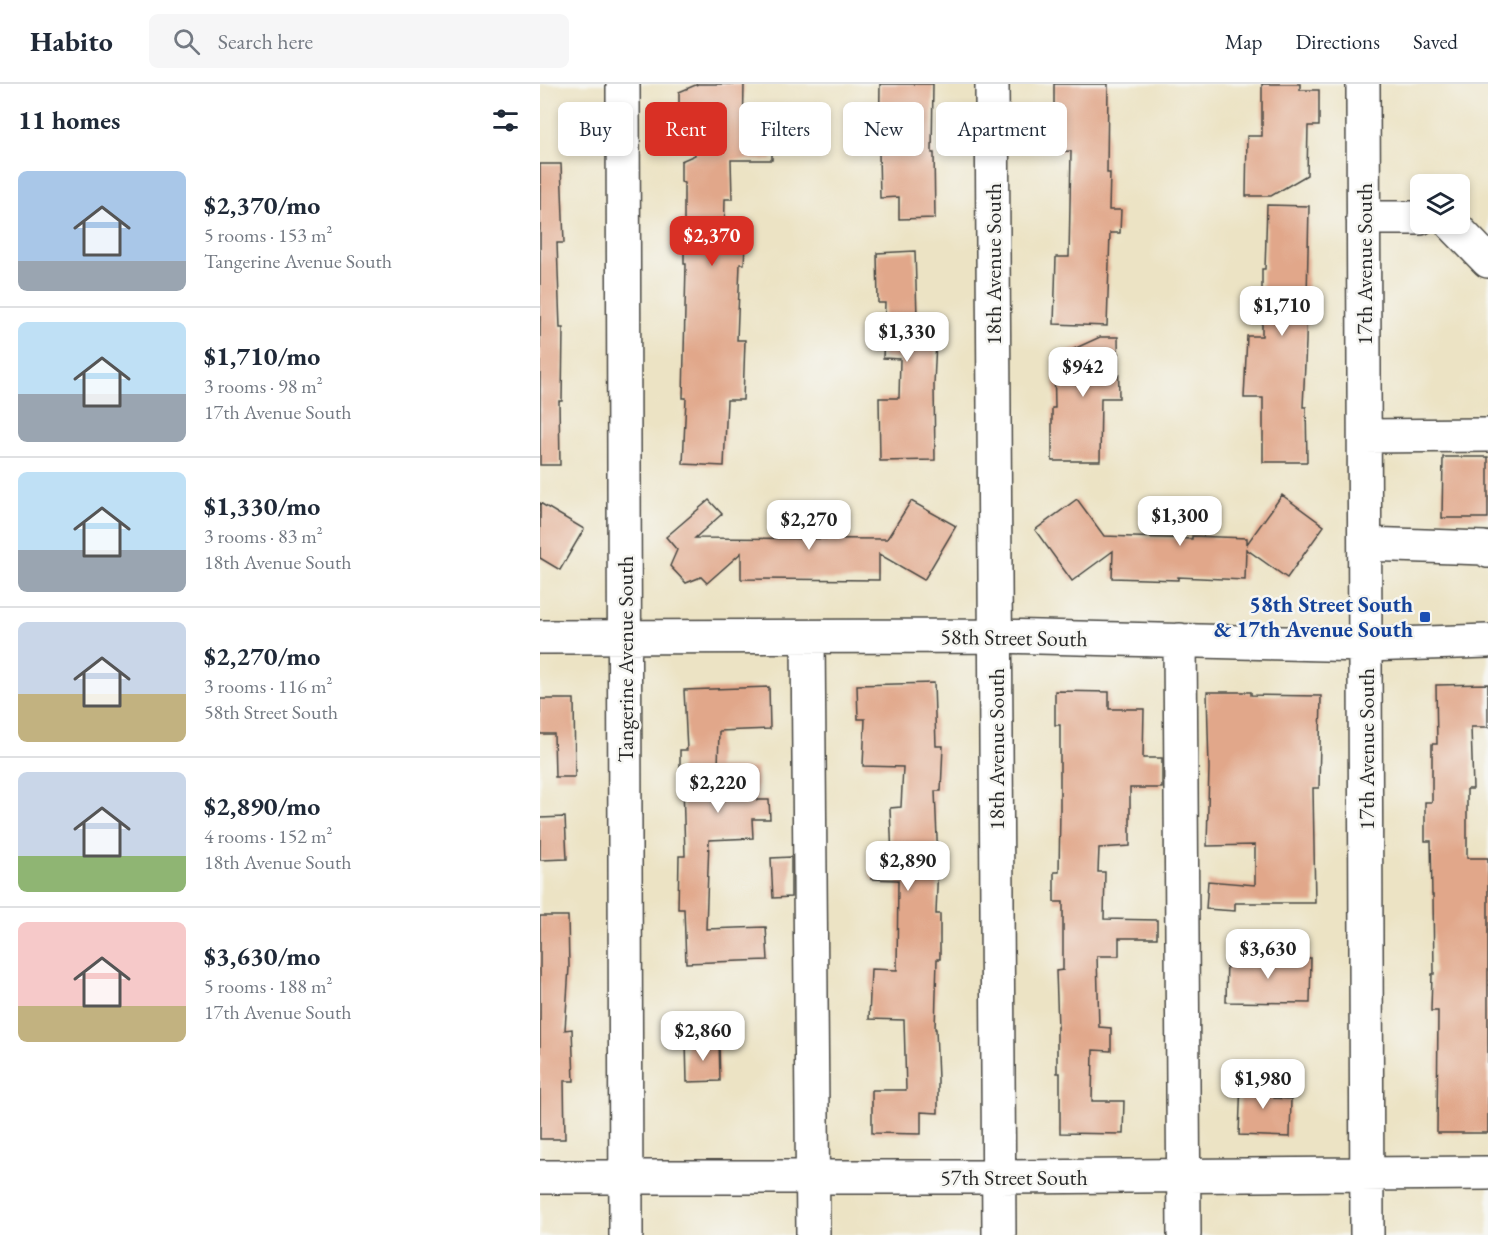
<!DOCTYPE html>
<meta charset="utf-8">
<style>
body{margin:0;font-family:"EB Garamond",serif;background:#f6f6f7;color:#1f2937;height:100vh;display:flex;flex-direction:column;font-size:22px;white-space:nowrap}
*{box-sizing:border-box;margin:0}
p{font-size:20px;color:#747a83}
.icon{flex:none;width:33px;height:33px;fill:none;stroke:currentColor;stroke-width:2;stroke-linecap:round;stroke-linejoin:round}
.map{position:relative;flex:1;overflow:hidden}
.panel{display:flex;flex-direction:column;background:#fff;width:540px}
.panel>*{flex:none}
.top-card{position:absolute;left:18px;top:18px;width:570px;height:54px;display:flex;gap:12px}
.fabs{position:absolute;left:870px;top:90px;display:grid;gap:12px}
.fabs a{display:grid;place-items:center;width:60px;height:60px;border-radius:9px;background:#fff;box-shadow:0 3px 9px #0003;font-size:30px}
.price{position:absolute;translate:-50% -51px;padding:0 14px;border-radius:12px;background:#fff;color:#222;font-size:20px;line-height:39px;filter:drop-shadow(0 2px 3px #0008)}
.price::after{content:'';position:absolute;left:50%;top:36px;width:18px;height:14px;margin-left:-9px;background:inherit;clip-path:polygon(0 0,100% 0,50% 100%)}
.price.on{background:#d93025;color:#fff}
ul{padding:0;list-style:none}
li{display:flex;align-items:center;gap:18px;height:150px;padding:0 18px}
li+li{border-top:2px solid #e0e1e3}
li span{display:grid;place-items:center;flex:none;width:168px;height:120px;border-radius:9px;color:#555}
li>.icon{margin-inline-start:auto}
span .icon{width:72px;height:72px;fill:#fffc;stroke-width:1}
li b{font-size:26px}
h2{display:flex;justify-content:space-between;align-items:center;height:72px;padding:0 18px;font-size:26px}
.tag{padding:0 21px;border-radius:9px;background:#fff;box-shadow:0 3px 9px #0003;font-size:21px;line-height:54px}
.tag.on{background:#d93025;color:#fff}
header{display:flex;align-items:center;gap:36px;box-sizing:border-box;height:84px;padding:0 30px;background:#fff;border-bottom:2px solid #e0e1e3}
header strong{font-size:28px}
nav{display:flex;gap:33px;margin-inline-start:auto;font-size:21px}
.search{width:420px;height:54px;background:#f6f6f7;display:flex;align-items:center;gap:15px;box-sizing:border-box;padding:0 21px;border-radius:9px;color:#747a83;font-size:22px}
main{display:flex;flex:1;min-height:0}
.map>svg:first-child{display:block}
.building{fill:#e1a78a}
.lines{fill:none;stroke-linecap:round;stroke-linejoin:round}
.minor-casing{stroke:#484742;stroke-width:36}
.minor{stroke:#fff;stroke-width:33}
.transit-dot{fill:#1a4fb4;stroke:#f6f6f2;stroke-width:2}
.labels{text-anchor:middle;stroke-width:5;stroke-linejoin:round;paint-order:stroke}
.street-label{font-size:22px;fill:#2b2b2b;stroke:#f6f6f2}
.transit-label{font-size:22px;font-weight:bold;fill:#164399;stroke:#f6f6f2;text-anchor:end}
</style>
<header>
<strong>Habito</strong>
<div class="search"><svg class="icon" aria-label="search" viewBox="0 0 24 24"><circle cx="10" cy="10" r="6"/><path d="M15 15l6 6"/></svg>Search here</div>
<nav><a>Map</a><a>Directions</a><a>Saved</a></nav>
</header>
<main>
<section class="panel">
<h2>11 homes<svg class="icon" aria-label="filters" viewBox="0 0 24 24"><path d="M4 7h16M4 17h16"/><circle cx="9" cy="7" r="2"/><circle cx="15" cy="17" r="2"/></svg></h2>
<ul>
<li><span style="background:linear-gradient(#a9c7e8 75%,#9aa5b1 0)"><svg class="icon" aria-label="home" viewBox="0 0 24 24"><path d="M3 11l9-7 9 7M6 9v11h12V9"/></svg></span><div><b>$2,370/mo</b><p>5 rooms · 153 m²</p><p>Tangerine Avenue South</p></div></li>
<li><span style="background:linear-gradient(#bfe0f5 60%,#9aa5b1 0)"><svg class="icon" aria-label="home" viewBox="0 0 24 24"><path d="M3 11l9-7 9 7M6 9v11h12V9"/></svg></span><div><b>$1,710/mo</b><p>3 rooms · 98 m²</p><p>17th Avenue South</p></div></li>
<li><span style="background:linear-gradient(#bfe0f5 65%,#9aa5b1 0)"><svg class="icon" aria-label="home" viewBox="0 0 24 24"><path d="M3 11l9-7 9 7M6 9v11h12V9"/></svg></span><div><b>$1,330/mo</b><p>3 rooms · 83 m²</p><p>18th Avenue South</p></div></li>
<li><span style="background:linear-gradient(#c9d6e8 60%,#c2b280 0)"><svg class="icon" aria-label="home" viewBox="0 0 24 24"><path d="M3 11l9-7 9 7M6 9v11h12V9"/></svg></span><div><b>$2,270/mo</b><p>3 rooms · 116 m²</p><p>58th Street South</p></div></li>
<li><span style="background:linear-gradient(#c9d6e8 70%,#8fb573 0)"><svg class="icon" aria-label="home" viewBox="0 0 24 24"><path d="M3 11l9-7 9 7M6 9v11h12V9"/></svg></span><div><b>$2,890/mo</b><p>4 rooms · 152 m²</p><p>18th Avenue South</p></div></li>
<li><span style="background:linear-gradient(#f6c9c9 70%,#c2b280 0)"><svg class="icon" aria-label="home" viewBox="0 0 24 24"><path d="M3 11l9-7 9 7M6 9v11h12V9"/></svg></span><div><b>$3,630/mo</b><p>5 rooms · 188 m²</p><p>17th Avenue South</p></div></li>
</ul>
</section>
<div class="map">
<svg width="948" height="1151" viewBox="0 0 948 1151">
<rect width="100%" height="100%" fill="#f6f6f2"/>
<filter id="ink" filterUnits="userSpaceOnUse"><feTurbulence type="fractalNoise" baseFrequency=".0167" numOctaves="2"/><feDisplacementMap in="SourceGraphic" scale="12" xChannelSelector="R" yChannelSelector="G"/><feConvolveMatrix kernelMatrix="1 2 1 2 8 2 1 2 1" color-interpolation-filters="sRGB"/></filter>
<filter id="wash" filterUnits="userSpaceOnUse"><feTurbulence type="fractalNoise" baseFrequency=".008" numOctaves="4" result="noise"/><feDisplacementMap in="SourceGraphic" scale="24" xChannelSelector="R" yChannelSelector="G"/><feGaussianBlur stdDeviation="1.35" result="paint"/><feColorMatrix in="noise" values="0 0 0 0 0 0 0 0 0 0 0 0 0 0 0 0 0 1.4 0 .05"/><feComposite in="paint" operator="in"/></filter>
<g filter="url(#wash)">
<rect width="100%" height="100%" fill="#ece3c4"/>
<g id="blocks">
<!-- building -->
<path class="building" d="M 158,0 L 204,0 L 203,55 L 232,55 L 232,76 L 191,76 L 192,115 L 185,115 L 184,161 L 205,161 L 204,180 L 200,180 L 197,256 L 205,256 L 203,316 L 187,316 L 184,382 L 143,380 L 146,314 L 143,314 L 146,180 L 144,180 L 144,99 L 141,98 L 141,77 L 155,71 L 156,38 L 139,28 L 139,8 Z
M 340,0 L 393,0 L 392,69 L 394,69 L 395,134 L 359,135 L 359,113 L 340,114 L 339,70 Z
M 514,0 L 568,0 L 567,89 L 570,89 L 569,126 L 581,126 L 580,149 L 570,149 L 567,242 L 514,240 L 516,173 L 529,173 L 531,67 L 514,68 Z
M 722,0 L 760,0 L 760,6 L 779,6 L 779,42 L 768,42 L 767,91 L 731,112 L 706,112 L 707,52 L 722,52 Z
M 0,80 L 21,80 L 24,159 L 17,159 L 20,244 L 23,244 L 22,317 L 19,317 L 20,381 L 0,381 Z
M 727,121 L 769,122 L 766,258 L 763,323 L 766,323 L 767,378 L 723,378 L 723,314 L 704,314 L 707,252 L 722,252 L 722,185 L 725,185 Z
M 375,167 L 377,233 L 397,234 L 394,301 L 395,376 L 340,377 L 339,314 L 359,314 L 360,275 L 343,274 L 345,219 L 338,219 L 337,169 Z
M 560,253 L 578,253 L 579,314 L 561,314 L 560,377 L 512,377 L 512,324 L 515,324 L 514,274 Z
M 903,373 L 948,373 L 948,434 L 902,434 Z
M 742,411 L 784,442 L 747,494 L 706,465 L 705,496 L 638,493 L 638,496 L 572,494 L 573,467 L 532,497 L 495,446 L 537,415 L 564,452 L 652,455 L 652,452 L 707,454 L 707,460 Z
M 169,416 L 182,430 L 155,454 L 347,455 L 371,417 L 416,442 L 384,496 L 339,470 L 339,496 L 201,495 L 201,469 L 167,499 L 161,493 L 146,499 L 130,482 L 137,466 L 126,453 Z
M 0,419 L 44,445 L 20,486 L 0,474 Z
M 394,599 L 396,662 L 403,662 L 401,707 L 395,707 L 398,778 L 396,830 L 400,830 L 400,875 L 397,875 L 395,945 L 396,945 L 398,995 L 398,1029 L 381,1028 L 381,1050 L 332,1049 L 332,1006 L 366,1006 L 364,936 L 329,935 L 331,885 L 357,886 L 358,796 L 331,795 L 332,774 L 352,775 L 350,724 L 361,723 L 363,683 L 323,682 L 325,635 L 318,635 L 317,601 Z
M 948,600 L 948,643 L 931,643 L 933,705 L 927,705 L 927,774 L 948,774 L 948,1049 L 897,1049 L 898,927 L 891,927 L 892,890 L 894,890 L 893,811 L 892,811 L 891,757 L 885,757 L 885,718 L 892,718 L 892,660 L 897,660 L 896,601 Z
M 229,603 L 230,645 L 179,647 L 178,683 L 217,684 L 217,716 L 229,716 L 230,735 L 212,735 L 213,754 L 169,756 L 166,845 L 226,843 L 228,876 L 146,879 L 144,825 L 138,825 L 139,772 L 145,772 L 143,700 L 140,700 L 140,666 L 147,666 L 144,606 Z
M 515,607 L 569,608 L 569,625 L 604,625 L 603,674 L 622,674 L 622,704 L 590,704 L 590,762 L 559,764 L 558,788 L 565,788 L 564,835 L 617,836 L 617,854 L 579,854 L 579,872 L 557,872 L 559,943 L 571,944 L 571,967 L 553,966 L 552,1017 L 584,1017 L 583,1050 L 520,1049 L 520,989 L 517,989 L 517,943 L 518,943 L 516,887 L 523,886 L 523,818 L 514,818 L 514,788 L 519,788 L 520,725 L 520,641 L 515,641 Z
M 667,608 L 711,608 L 711,611 L 781,612 L 779,704 L 773,704 L 775,819 L 695,819 L 695,827 L 666,825 L 668,797 L 715,801 L 715,761 L 667,762 L 669,684 Z
M 0,615 L 34,615 L 35,693 L 15,693 L 14,650 L 0,650 Z
M 25,733 L 27,775 L 0,776 L 0,734 Z
M 251,773 L 251,813 L 233,814 L 231,774 Z
M 0,832 L 28,832 L 29,883 L 25,946 L 32,945 L 34,997 L 24,997 L 25,1055 L 0,1055 Z
M 687,873 L 771,874 L 770,919 L 686,918 Z
M 146,958 L 179,958 L 180,997 L 147,998 Z
M 701,994 L 734,996 L 734,1014 L 751,1015 L 750,1053 L 699,1051 Z"/>
</g>
</g>
<g filter="url(#ink)">
<use href="#blocks" fill-opacity="0" stroke="#484742" stroke-width="1.5"/>
<g class="lines">
<!-- minor casing -->
<g class="minor-casing">
<path id="minor" d="M 83,0 L 86,1151
M 452,0 L 459,1151
M 823,0 L 827,1151
M 823,134 L 880,134
M 912,140 L 948,177
M 825,352 L 948,351
M 825,460 L 944,464 L 948,467
M 0,553 L 455,552 L 825,561 L 948,557
M 268,553 L 273,1151
M 640,556 L 644,1151
M 0,1093 L 458,1093 L 948,1089"/>
</g>
<!-- minor -->
<use href="#minor" class="minor"/>
</g>
</g>
<!-- markers -->
<rect class="transit-dot" x="879" y="527" width="12" height="12" rx="3"/>
<g class="labels">
<!-- street labels -->
<g class="street-label">
<text transform="translate(453 180) rotate(-90)" y="8">18th Avenue South</text>
<text transform="translate(824 180) rotate(-90)" y="8">17th Avenue South</text>
<text transform="translate(474 553) rotate(1)" y="8">58th Street South</text>
<text transform="translate(85 575) rotate(-90)" y="8">Tangerine Avenue South</text>
<text transform="translate(456 665) rotate(-90)" y="8">18th Avenue South</text>
<text transform="translate(826 665) rotate(-90)" y="8">17th Avenue South</text>
<text x="474" y="1101">57th Street South</text>
</g>
<!-- transit labels -->
<g class="transit-label">
<text x="873" y="528">58th Street South<tspan x="873" dy="25">&amp; 17th Avenue South</tspan></text>
</g>
</g>
</svg>
<div class="fabs">
<a><svg class="icon" aria-label="layers" viewBox="0 0 24 24"><path d="M12 4l9 5-9 5-9-5zM3 14l9 5 9-5"/></svg></a>
</div>
<b class="price on" style="left:172px;top:183px">$2,370</b>
<b class="price" style="left:742px;top:253px">$1,710</b>
<b class="price" style="left:367px;top:279px">$1,330</b>
<b class="price" style="left:543px;top:314px">$942</b>
<b class="price" style="left:640px;top:463px">$1,300</b>
<b class="price" style="left:269px;top:467px">$2,270</b>
<b class="price" style="left:178px;top:730px">$2,220</b>
<b class="price" style="left:368px;top:808px">$2,890</b>
<b class="price" style="left:728px;top:896px">$3,630</b>
<b class="price" style="left:163px;top:978px">$2,860</b>
<b class="price" style="left:723px;top:1026px">$1,980</b>
<div class="top-card">
<a class="tag">Buy</a>
<a class="tag on">Rent</a>
<a class="tag">Filters</a>
<a class="tag">New</a>
<a class="tag">Apartment</a>
</div>
</div>
</main>
